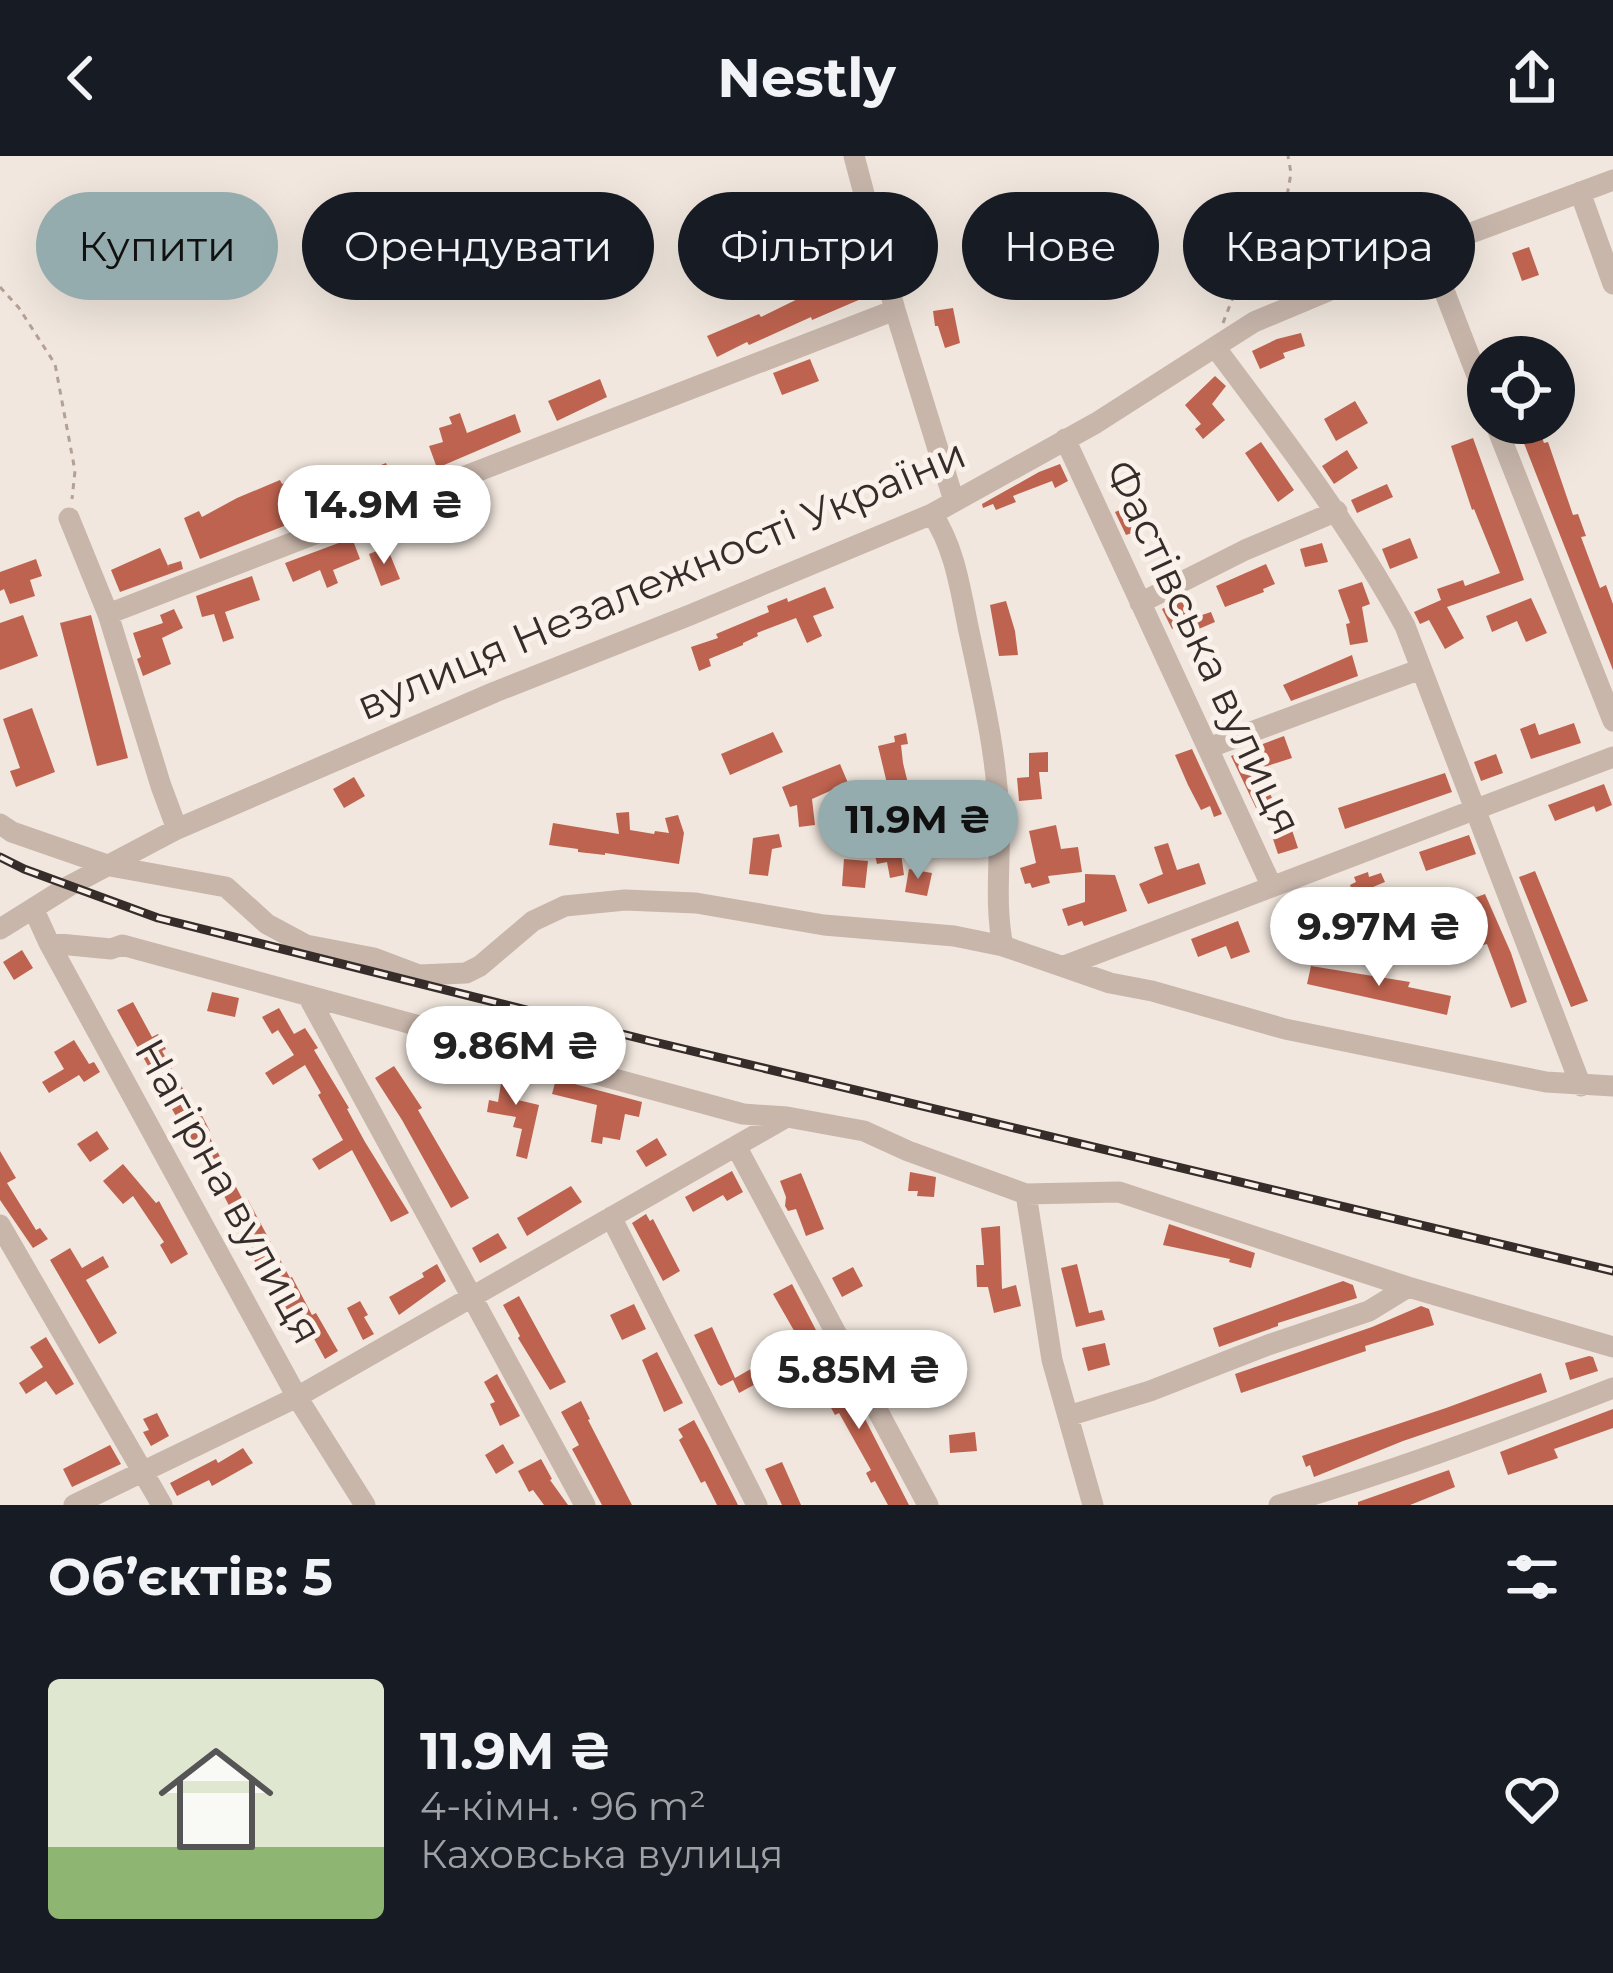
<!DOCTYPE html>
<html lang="uk">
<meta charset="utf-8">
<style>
body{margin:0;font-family:Montserrat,sans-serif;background:#242831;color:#f1f3f6;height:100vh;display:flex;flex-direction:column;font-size:45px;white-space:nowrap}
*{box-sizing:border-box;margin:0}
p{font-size:39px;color:#9ea1a6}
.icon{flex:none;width:66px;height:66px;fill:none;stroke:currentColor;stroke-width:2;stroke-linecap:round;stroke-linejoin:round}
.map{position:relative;height:1349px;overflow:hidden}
.sheet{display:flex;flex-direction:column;background:#171b24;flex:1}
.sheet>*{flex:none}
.top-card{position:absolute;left:36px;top:36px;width:1542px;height:108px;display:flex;gap:24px}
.controls{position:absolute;left:1467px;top:180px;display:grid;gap:24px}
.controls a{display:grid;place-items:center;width:108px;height:108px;border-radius:50%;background:#171b24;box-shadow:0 12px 48px #0002;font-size:60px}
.price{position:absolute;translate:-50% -102px;padding:0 27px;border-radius:42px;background:#fff;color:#222;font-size:39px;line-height:78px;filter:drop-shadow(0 3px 6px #0008)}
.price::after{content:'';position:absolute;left:50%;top:72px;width:36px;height:27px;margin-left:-18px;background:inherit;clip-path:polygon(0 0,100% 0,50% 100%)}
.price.active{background:#94acae;color:#111}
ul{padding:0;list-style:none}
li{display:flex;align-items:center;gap:36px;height:300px;padding:0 48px}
li span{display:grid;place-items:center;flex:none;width:336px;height:240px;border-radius:12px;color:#555}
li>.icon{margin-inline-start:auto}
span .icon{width:144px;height:144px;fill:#fffc;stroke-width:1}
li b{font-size:51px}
h2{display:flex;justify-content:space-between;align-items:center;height:144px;padding:0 48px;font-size:51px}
.pill{padding:0 42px;border-radius:54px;background:#171b24;box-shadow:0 12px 48px #0002;font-size:42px;line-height:108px}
.pill.active{background:#94acae;color:#111}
header{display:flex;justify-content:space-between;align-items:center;height:156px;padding:0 48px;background:#171b24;font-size:54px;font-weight:700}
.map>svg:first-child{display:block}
.building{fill:#be634f}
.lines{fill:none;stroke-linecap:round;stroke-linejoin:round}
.path{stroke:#b4a095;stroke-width:3;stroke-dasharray:6 6;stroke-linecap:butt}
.minor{stroke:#c8b6ab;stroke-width:21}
.rail-casing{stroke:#362d2a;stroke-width:9}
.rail{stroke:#f9f1ea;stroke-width:4.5;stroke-dasharray:14;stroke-linecap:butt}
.labels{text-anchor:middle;stroke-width:10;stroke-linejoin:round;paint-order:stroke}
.street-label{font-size:42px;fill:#362d2a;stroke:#f9f1ea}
</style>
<header><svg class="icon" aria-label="back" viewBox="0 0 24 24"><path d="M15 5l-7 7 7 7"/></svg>Nestly<svg class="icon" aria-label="share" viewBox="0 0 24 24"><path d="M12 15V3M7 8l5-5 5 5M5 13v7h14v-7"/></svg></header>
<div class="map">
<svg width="1613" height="1349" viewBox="0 0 1613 1349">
<rect width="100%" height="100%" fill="#f1e7de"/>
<!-- building -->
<path class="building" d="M 1529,91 L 1539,119 L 1522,125 L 1512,97 Z
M 852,122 L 861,143 L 812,164 L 811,161 L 749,189 L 747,186 L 717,201 L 707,180 L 759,158 L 761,161 L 818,133 L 819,135 Z
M 953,152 L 960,187 L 945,192 L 938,170 L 935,170 L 933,155 Z
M 1301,177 L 1305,190 L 1283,197 L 1285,202 L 1260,213 L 1252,195 L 1277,183 Z
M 810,203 L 819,225 L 782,239 L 773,217 Z
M 1215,220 L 1226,230 L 1212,248 L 1225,264 L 1203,283 L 1195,273 L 1201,268 L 1185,249 Z
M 600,223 L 607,241 L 557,265 L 548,245 Z
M 1355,245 L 1368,267 L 1336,285 L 1324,263 Z
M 460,257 L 467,277 L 515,258 L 521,276 L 437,312 L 429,290 L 443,286 L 439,272 L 452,268 L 449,261 Z
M 1516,267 L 1537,267 L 1544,287 L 1548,286 L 1573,359 L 1578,358 L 1586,380 L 1581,381 L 1600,432 L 1606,429 L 1613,448 L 1613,514 Z
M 1473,282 L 1524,424 L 1447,451 L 1464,482 L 1445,493 L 1429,464 L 1420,468 L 1414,456 L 1441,444 L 1437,433 L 1463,424 L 1465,430 L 1500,417 L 1474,353 L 1472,354 L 1451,290 Z
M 1261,286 L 1294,334 L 1278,346 L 1245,297 Z
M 1347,294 L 1358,312 L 1334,328 L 1322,310 Z
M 386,307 L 394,327 L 200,403 L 184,362 L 199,355 L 202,361 L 237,342 L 280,324 L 282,328 L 304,321 L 310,338 Z
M 1060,308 L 1068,325 L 1055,332 L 1052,325 L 1013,340 L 1016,346 L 996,354 L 993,348 L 983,352 L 982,348 L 1039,316 Z
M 1387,328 L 1393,341 L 1357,357 L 1351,344 Z
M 1133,349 L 1143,373 L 1126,379 L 1115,356 Z
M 352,382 L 360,403 L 333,414 L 338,427 L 327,432 L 320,414 L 293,426 L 285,407 Z
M 1410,382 L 1418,402 L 1390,413 L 1382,393 Z
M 1322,387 L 1328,406 L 1305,411 L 1300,393 Z
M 387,391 L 400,423 L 381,430 L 369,398 Z
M 160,392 L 169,412 L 168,409 L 181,405 L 183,413 L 120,436 L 111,414 Z
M 36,403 L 42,420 L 30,424 L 35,440 L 10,448 L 4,433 L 0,435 L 0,416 Z
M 1266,408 L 1275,428 L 1263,433 L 1264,436 L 1225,451 L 1216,430 Z
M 252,420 L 260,444 L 225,456 L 234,482 L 223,486 L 214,458 L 202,461 L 196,440 Z
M 1362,426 L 1370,448 L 1362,451 L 1368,486 L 1350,489 L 1346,468 L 1350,467 L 1338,434 Z
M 825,431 L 834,452 L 813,460 L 822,480 L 807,487 L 796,462 L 757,477 L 758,480 L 743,487 L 743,489 L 709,503 L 711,510 L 699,515 L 691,491 L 718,482 L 716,478 L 769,456 L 767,450 L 787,442 L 788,446 Z
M 1531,442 L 1547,477 L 1526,486 L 1517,465 L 1492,476 L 1486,460 Z
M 1181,443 L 1190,463 L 1211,456 L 1215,466 L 1180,481 L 1176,471 L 1172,473 L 1162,453 Z
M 1006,445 L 1015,475 L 1018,499 L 999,500 L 990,449 Z
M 174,453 L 183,472 L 162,482 L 171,508 L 143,520 L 137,503 L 141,501 L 133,477 L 163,467 L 160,459 Z
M 23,459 L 38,500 L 0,514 L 0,467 Z
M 91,459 L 128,602 L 97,610 L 60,467 Z
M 1352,499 L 1358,520 L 1291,545 L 1283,529 Z
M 32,552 L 55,616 L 16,631 L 10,615 L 20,612 L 3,563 Z
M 1535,567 L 1539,579 L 1574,567 L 1581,587 L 1531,603 L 1520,573 Z
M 773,576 L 783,596 L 730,619 L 721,598 Z
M 906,577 L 908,588 L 901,589 L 903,607 L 922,685 L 900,690 L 904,719 L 890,722 L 887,706 L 877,708 L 874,695 L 898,689 L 893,665 L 896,665 L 878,590 L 895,586 L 894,580 Z
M 1284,580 L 1292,602 L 1258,613 L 1273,644 L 1256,652 L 1231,600 Z
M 1192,593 L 1222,658 L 1214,661 L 1210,650 L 1201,654 L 1188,629 L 1175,599 Z
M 1048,596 L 1048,616 L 1039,616 L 1042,643 L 1019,645 L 1017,622 L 1029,621 L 1029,597 Z
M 1496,598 L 1503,617 L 1481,625 L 1474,606 Z
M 840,608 L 848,627 L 812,643 L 815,669 L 799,671 L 797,649 L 790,651 L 782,631 Z
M 1445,617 L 1452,636 L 1345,673 L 1338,652 Z
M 354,621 L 365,640 L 344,652 L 333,633 Z
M 1604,628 L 1612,649 L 1596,656 L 1594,650 L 1555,665 L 1548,649 Z
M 629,656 L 630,674 L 654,678 L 655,675 L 669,677 L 665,662 L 678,659 L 684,677 L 679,708 L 605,697 L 605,699 L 578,696 L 578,693 L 549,689 L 553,667 L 619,678 L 616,657 Z
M 1056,669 L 1061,693 L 1078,691 L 1082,716 L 1048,720 L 1050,727 L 1032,732 L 1030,727 L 1025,728 L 1020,712 L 1036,707 L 1029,675 Z
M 1291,671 L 1298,692 L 1278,698 L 1271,677 Z
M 779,678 L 782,691 L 772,693 L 768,720 L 749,718 L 753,682 Z
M 1469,679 L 1476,698 L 1426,715 L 1419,696 Z
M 1168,687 L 1177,714 L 1199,707 L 1206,728 L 1148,748 L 1139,728 L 1163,718 L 1154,691 Z
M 844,703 L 868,705 L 865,732 L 842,730 Z
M 909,713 L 932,717 L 927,740 L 905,736 Z
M 1535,715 L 1588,845 L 1571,851 L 1519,721 Z
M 1368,716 L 1369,721 L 1381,717 L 1385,726 L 1373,731 L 1375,735 L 1361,741 L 1360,736 L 1354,739 L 1350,729 L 1356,726 L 1354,721 Z
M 1085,718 L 1115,719 L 1127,755 L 1084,770 L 1082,765 L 1068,770 L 1062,753 L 1085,746 Z
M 1485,738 L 1511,797 L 1527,846 L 1511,852 L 1487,788 L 1483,789 L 1466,745 Z
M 1303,740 L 1310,759 L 1289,767 L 1282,748 Z
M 1238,765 L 1250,796 L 1231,803 L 1226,790 L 1198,801 L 1191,783 Z
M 22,794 L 33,812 L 14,824 L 3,806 Z
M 1311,810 L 1410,826 L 1408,831 L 1451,840 L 1447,859 L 1307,828 Z
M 212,836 L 239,842 L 235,861 L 207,855 Z
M 133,846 L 152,881 L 158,878 L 166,893 L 162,895 L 197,958 L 200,956 L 210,975 L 207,976 L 244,1046 L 248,1044 L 290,1122 L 292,1121 L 312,1159 L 316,1157 L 338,1195 L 325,1203 L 312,1179 L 303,1184 L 285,1150 L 282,1152 L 266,1120 L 263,1121 L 248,1092 L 245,1094 L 237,1082 L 244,1078 L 224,1040 L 205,1008 L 203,1009 L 117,854 Z
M 279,852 L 294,878 L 305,872 L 318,892 L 314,894 L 349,952 L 347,953 L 365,986 L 409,1057 L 391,1066 L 352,994 L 319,1014 L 312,1003 L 343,984 L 318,939 L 321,937 L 305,909 L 273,929 L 265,917 L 294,899 L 278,874 L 272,878 L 262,861 Z
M 74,884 L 89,908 L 94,906 L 100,916 L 84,926 L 79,919 L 49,937 L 42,926 L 64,913 L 54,896 Z
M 504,909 L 523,914 L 518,944 L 539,949 L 527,1003 L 516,1000 L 522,973 L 513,971 L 516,961 L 487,956 L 489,944 L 498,946 Z
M 394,910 L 422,952 L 418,954 L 469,1042 L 451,1052 L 402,964 L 375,922 Z
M 556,923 L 642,946 L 639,961 L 625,958 L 620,984 L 603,981 L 602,988 L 591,986 L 597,949 L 552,938 Z
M 97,975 L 109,993 L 90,1006 L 77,988 Z
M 657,982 L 667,999 L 646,1011 L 636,995 Z
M 0,995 L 16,1022 L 7,1027 L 36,1074 L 40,1072 L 48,1083 L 33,1092 L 0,1044 Z
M 123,1008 L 156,1047 L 159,1045 L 188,1098 L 171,1108 L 160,1089 L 164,1086 L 133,1040 L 123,1048 L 103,1025 Z
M 732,1015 L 743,1036 L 727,1045 L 723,1039 L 693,1056 L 685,1041 Z
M 910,1016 L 936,1021 L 934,1041 L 917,1040 L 918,1035 L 908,1035 Z
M 801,1017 L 824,1073 L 806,1080 L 796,1053 L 788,1055 L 785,1050 L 786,1041 L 780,1025 Z
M 571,1030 L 582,1046 L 527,1080 L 517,1062 Z
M 646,1058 L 650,1065 L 653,1063 L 680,1115 L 663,1125 L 632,1067 Z
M 1169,1068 L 1255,1097 L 1251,1112 L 1229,1106 L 1230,1103 L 1163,1089 Z
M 1000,1070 L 1002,1133 L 1016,1129 L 1021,1150 L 994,1157 L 988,1131 L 977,1131 L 976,1109 L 984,1109 L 981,1072 Z
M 498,1077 L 507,1092 L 480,1107 L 472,1092 Z
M 70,1092 L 82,1112 L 103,1100 L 109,1111 L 86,1124 L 117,1177 L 99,1188 L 50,1104 Z
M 437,1108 L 446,1125 L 399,1159 L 389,1141 L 424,1121 L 422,1117 Z
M 1077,1108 L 1089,1157 L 1102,1154 L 1105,1164 L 1076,1171 L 1061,1112 Z
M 853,1111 L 863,1130 L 842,1141 L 832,1122 Z
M 1343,1125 L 1353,1129 L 1357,1142 L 1278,1167 L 1278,1170 L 1219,1191 L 1213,1172 Z
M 792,1128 L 817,1176 L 800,1185 L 773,1138 Z
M 519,1140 L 566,1226 L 550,1234 L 518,1182 L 520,1180 L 503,1149 Z
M 360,1145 L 368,1159 L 364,1161 L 374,1178 L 363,1184 L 347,1152 Z
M 634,1148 L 646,1173 L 622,1184 L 610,1159 Z
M 1421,1150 L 1429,1153 L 1434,1169 L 1365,1190 L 1366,1195 L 1241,1237 L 1235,1218 L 1372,1171 Z
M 712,1171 L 735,1222 L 756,1210 L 763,1224 L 739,1237 L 733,1224 L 721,1230 L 718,1228 L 694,1179 Z
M 46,1181 L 74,1228 L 56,1239 L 46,1225 L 26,1238 L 19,1227 L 43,1211 L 30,1191 Z
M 1105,1187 L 1110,1209 L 1088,1215 L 1082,1192 Z
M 827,1195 L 836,1212 L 832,1214 L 859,1263 L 864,1261 L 909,1349 L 888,1349 L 875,1325 L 871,1327 L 866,1317 L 871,1314 L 839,1257 L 835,1259 L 825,1241 L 828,1239 L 810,1204 Z
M 657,1196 L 683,1247 L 664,1256 L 642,1204 Z
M 1589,1200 L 1593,1201 L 1598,1215 L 1570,1224 L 1565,1207 Z
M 1541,1217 L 1547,1236 L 1403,1285 L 1314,1321 L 1310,1309 L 1306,1311 L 1302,1300 L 1446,1252 Z
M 497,1218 L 520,1260 L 500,1270 L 490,1248 L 495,1246 L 484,1226 Z
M 581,1245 L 590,1263 L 588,1264 L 632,1349 L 602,1349 L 572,1293 L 579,1289 L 561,1256 Z
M 1613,1253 L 1613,1272 L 1554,1293 L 1558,1302 L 1508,1319 L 1500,1296 Z
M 157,1257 L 169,1280 L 151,1290 L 143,1276 L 149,1274 L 143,1263 Z
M 694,1264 L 708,1290 L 738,1349 L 717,1349 L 705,1325 L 701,1327 L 679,1284 L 683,1281 L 678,1273 Z
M 975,1276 L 977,1295 L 950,1297 L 949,1279 Z
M 503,1288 L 514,1307 L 496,1318 L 485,1299 Z
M 110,1289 L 121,1308 L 72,1331 L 63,1313 Z
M 243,1292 L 253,1307 L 212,1330 L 209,1324 L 177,1340 L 170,1327 L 216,1303 L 218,1307 Z
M 541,1303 L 552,1323 L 550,1324 L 568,1349 L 544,1349 L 533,1334 L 529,1336 L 518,1315 Z
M 782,1306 L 801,1349 L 782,1349 L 765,1313 Z
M 1449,1314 L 1455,1331 L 1410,1349 L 1358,1349 L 1358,1346 Z"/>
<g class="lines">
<!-- path -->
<path class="path" d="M 0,131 L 19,152 L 55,208 L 75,315 L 72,343
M 1223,167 L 1235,136 L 1287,40 L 1291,17 L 1288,0"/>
<!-- minor -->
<path class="minor" d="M 854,0 L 895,154 L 954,345
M 1580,36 L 1613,128
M 1428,93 L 1488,248
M 1215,191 C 1283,282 1351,370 1405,470 L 1581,930
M 1495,267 L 1613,565
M 1065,283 L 1272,731
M 932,358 C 956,393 961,439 970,480 C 983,540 997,600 999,662 C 1001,705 994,747 1003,790
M 69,362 L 108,458 L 161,630 L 177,673
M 1140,447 L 1245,394 L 1337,355
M 108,458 L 895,154
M 1208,592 L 1421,513
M 0,668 L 12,676 L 110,710 L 226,731 L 267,768 L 306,789 L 374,802 L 419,819 L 466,817 L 480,810 L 533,765 L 565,750 L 625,744 L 696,747 L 824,769 L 954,780 L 1003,790 L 1110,827 L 1152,835 L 1285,873 L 1546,926 L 1613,930
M 34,754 L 49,787 L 297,1241 L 365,1349
M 0,773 L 69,730 L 177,673 L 495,536 L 690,459 L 932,358 L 1096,267 L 1254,166 L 1428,93 L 1613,24
M 49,787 L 111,793 L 122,789 L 743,958 L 787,961 L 864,975 L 908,995 L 1026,1038 L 1052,1204 L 1093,1349
M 1064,810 L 1613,601
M 308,840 L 585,1349
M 736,990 L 928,1349
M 1026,1038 L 1119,1036 L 1408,1131 L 1613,1191
M 611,1061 L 757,1349
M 0,1069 L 162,1349
M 1068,1260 L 1150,1235 L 1268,1189 L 1369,1155 L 1408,1131
M 74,1349 L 297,1241 L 785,962
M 1279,1349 C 1392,1316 1503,1275 1613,1232"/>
<!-- rail casing -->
<g class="rail-casing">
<path id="rail" d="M 0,701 L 24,713 L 158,762 L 650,885 L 1613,1115"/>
</g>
<!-- rail -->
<use href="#rail" class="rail"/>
</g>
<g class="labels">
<!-- street labels -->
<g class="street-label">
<text transform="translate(661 423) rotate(-23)" y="15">вулиця Незалежності України</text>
<text transform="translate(1204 491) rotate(65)" y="15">Фастівська вулиця</text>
<text transform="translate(229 1035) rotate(61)" y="15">Нагірна вулиця</text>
</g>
</g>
</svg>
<div class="controls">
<a><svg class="icon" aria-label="locate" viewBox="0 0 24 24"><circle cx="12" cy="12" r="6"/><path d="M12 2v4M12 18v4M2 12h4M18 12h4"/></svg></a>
</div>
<b class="price" style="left:384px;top:411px">14.9M ₴</b>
<b class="price active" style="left:918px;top:726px">11.9M ₴</b>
<b class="price" style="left:1379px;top:833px">9.97M ₴</b>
<b class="price" style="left:516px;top:952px">9.86M ₴</b>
<b class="price" style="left:859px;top:1276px">5.85M ₴</b>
<div class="top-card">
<a class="pill active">Купити</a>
<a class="pill">Орендувати</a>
<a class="pill">Фільтри</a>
<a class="pill">Нове</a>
<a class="pill">Квартира</a>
</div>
</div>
<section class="sheet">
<h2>Об’єктів: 5<svg class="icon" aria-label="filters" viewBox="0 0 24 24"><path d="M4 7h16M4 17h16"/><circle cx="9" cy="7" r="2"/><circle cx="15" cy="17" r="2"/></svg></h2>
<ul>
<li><span style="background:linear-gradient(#dfe7d0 70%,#8fb573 0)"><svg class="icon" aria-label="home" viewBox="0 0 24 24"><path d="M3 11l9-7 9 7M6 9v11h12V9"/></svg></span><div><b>11.9M ₴</b><p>4-кімн. · 96 m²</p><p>Каховська вулиця</p></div><svg class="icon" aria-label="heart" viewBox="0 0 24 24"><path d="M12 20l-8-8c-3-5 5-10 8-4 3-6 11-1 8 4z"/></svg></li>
</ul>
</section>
